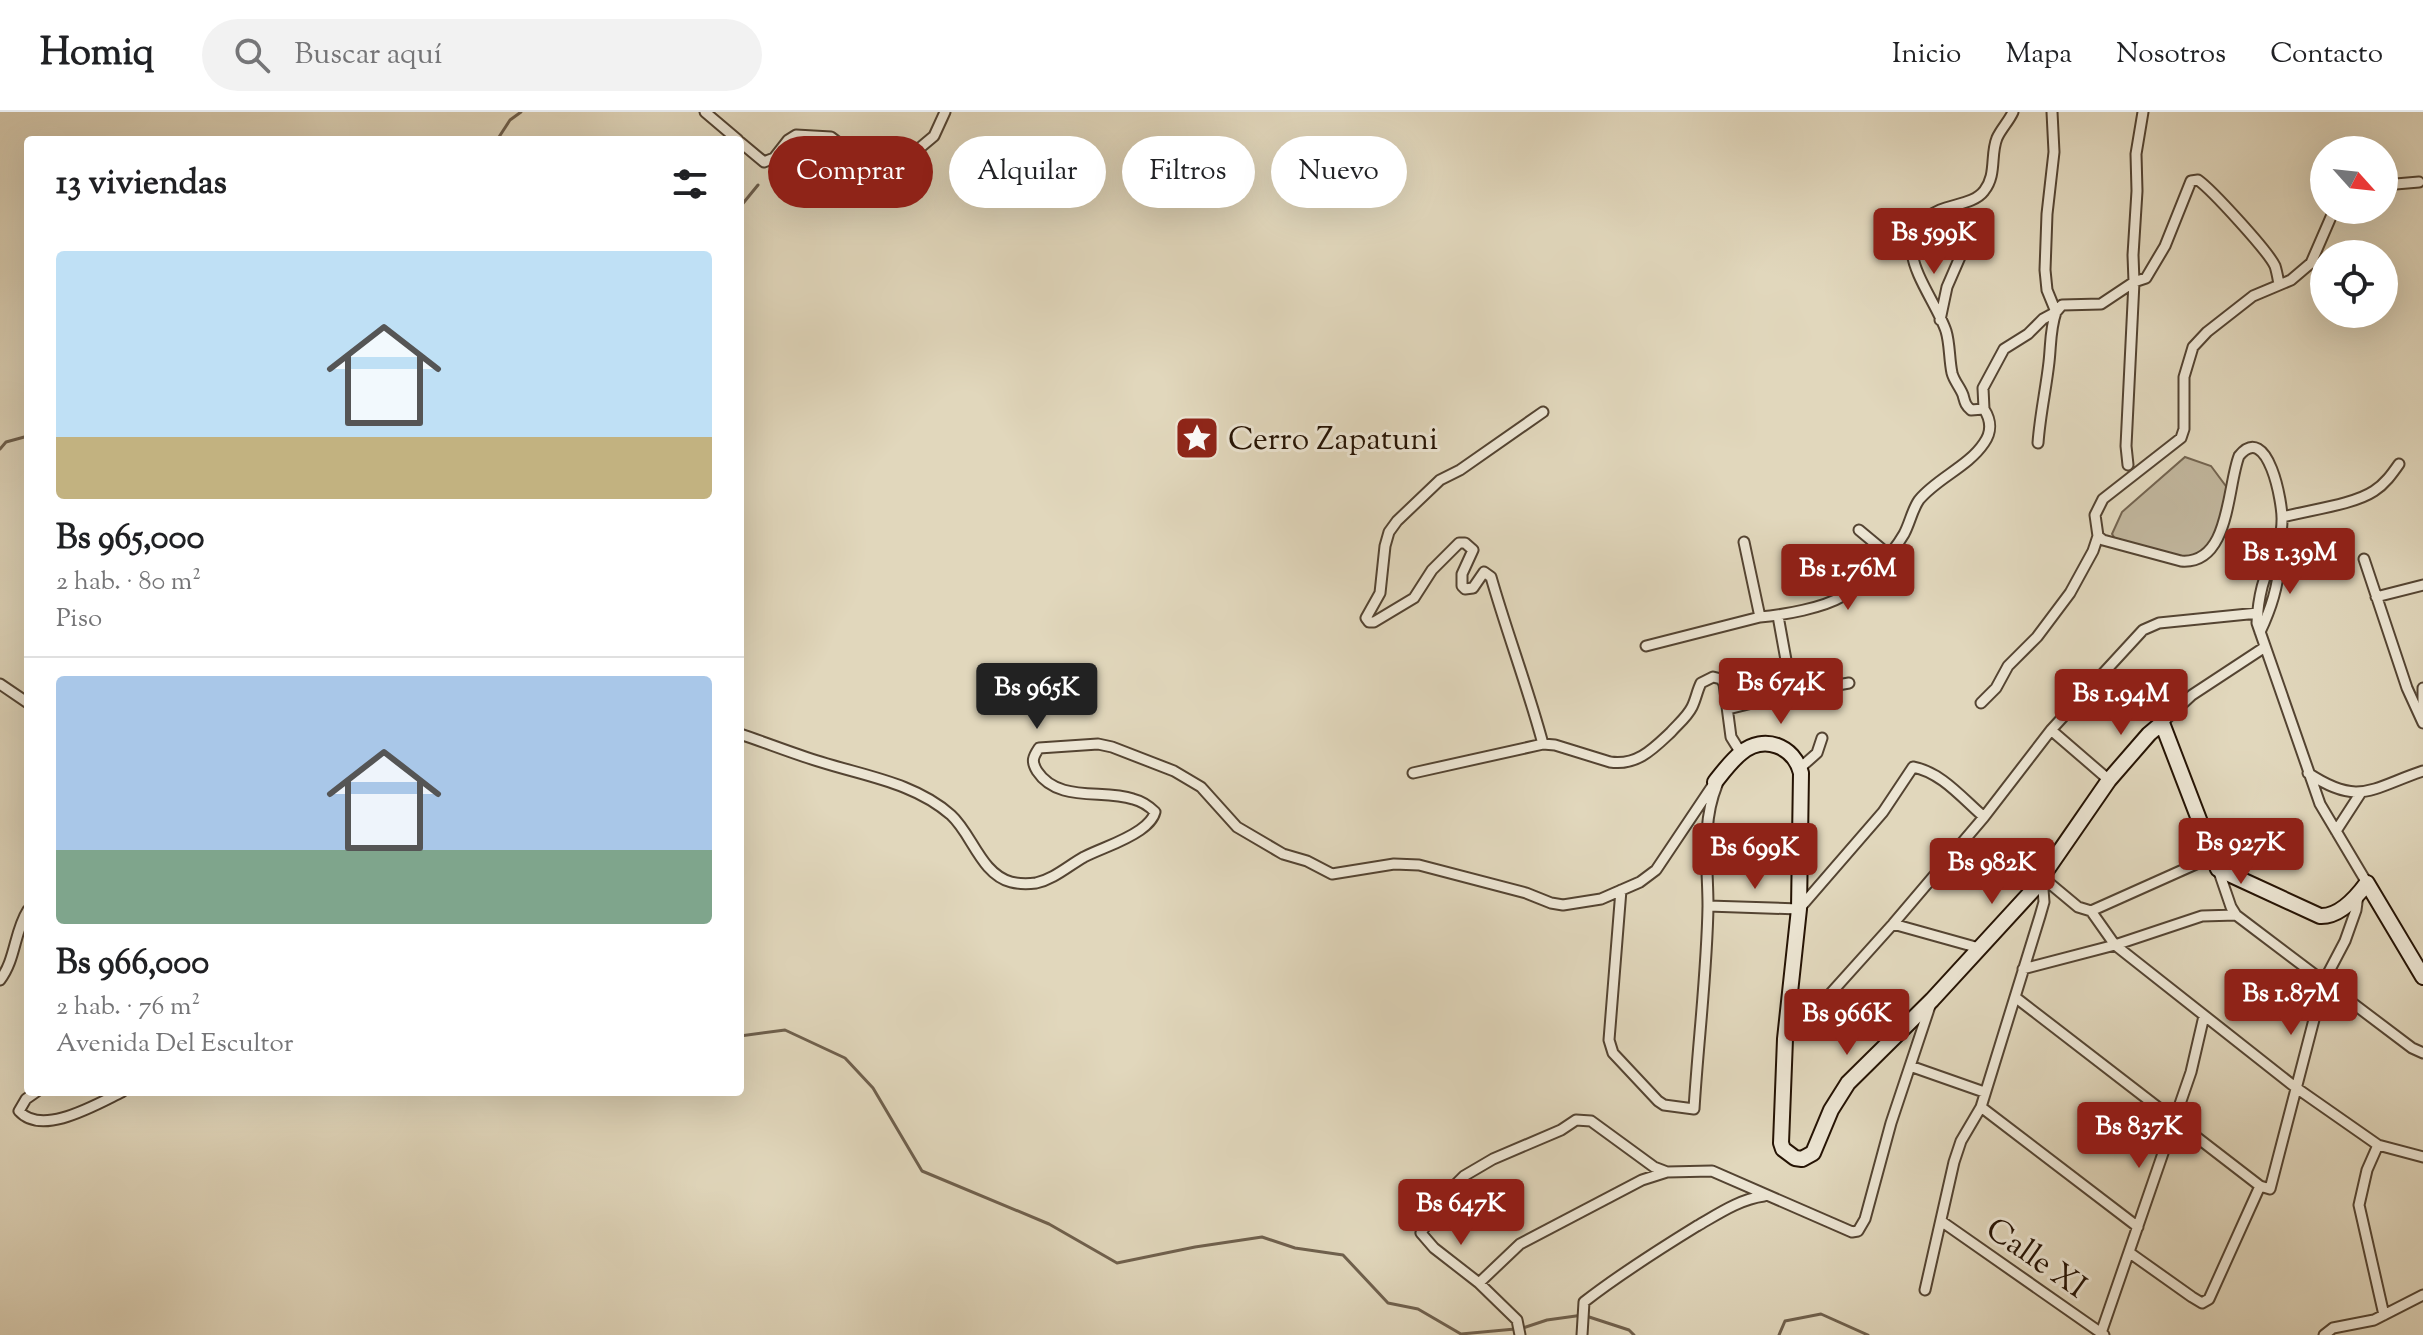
<!DOCTYPE html>
<html lang="es">
<meta charset="utf-8">
<style>
body{margin:0;font-family:"Sorts Mill Goudy",serif;background:#f2f2f2;color:#202124;height:100vh;display:flex;flex-direction:column;font-size:30px;white-space:nowrap}
*{box-sizing:border-box;margin:0}
p{font-size:26px;color:#757577}
.icon{flex:none;width:44px;height:44px;fill:none;stroke:currentColor;stroke-width:2;stroke-linecap:round;stroke-linejoin:round}
.map{position:relative;flex:1;overflow:hidden}
.sheet{position:absolute;left:24px;top:24px;width:720px;height:960px;display:flex;flex-direction:column;background:#fff;border-radius:8px;box-shadow:0 8px 32px #0002}
.sheet>*{flex:none}
.guide{position:absolute;left:768px;top:24px;width:760px;height:72px;display:flex;gap:16px}
.needle{width:52px;rotate:117deg}
.tools{position:absolute;left:2310px;top:24px;display:grid;gap:16px}
.tools a{display:grid;place-items:center;width:88px;height:88px;border-radius:50%;background:#fff;box-shadow:0 8px 32px #0002;font-size:40px}
.price{position:absolute;translate:-50% -68px;padding:0 18px;border-radius:8px;background:#8f2418;color:#fff;font-size:26px;line-height:52px;filter:drop-shadow(0 2px 4px #0008)}
.price::after{content:'';position:absolute;left:50%;top:48px;width:24px;height:18px;margin-left:-12px;background:inherit;clip-path:polygon(0 0,100% 0,50% 100%)}
.price.selected{background:#222;color:#fff}
ul{padding:0;list-style:none}
li{display:grid;align-content:center;gap:16px;height:424px;padding:0 32px}
li+li{border-top:2px solid #e0e0e0}
li span{display:grid;place-items:center;height:248px;border-radius:8px;color:#555}
li>.icon{margin-inline-start:auto}
span .icon{width:144px;height:144px;fill:#fffc;stroke-width:1}
li b{font-size:34px}
h2{display:flex;justify-content:space-between;align-items:center;height:96px;padding:0 32px;font-size:34px}
.pill{padding:0 28px;border-radius:36px;background:#fff;box-shadow:0 8px 32px #0002;font-size:28px;line-height:72px}
.pill.selected{background:#8f2418;color:#fff}
header{display:flex;align-items:center;gap:48px;box-sizing:border-box;height:112px;padding:0 40px;background:#fff;border-bottom:2px solid #e0e0e0}
header strong{font-size:38px}
nav{display:flex;gap:44px;margin-inline-start:auto;font-size:28px}
.search{width:560px;height:72px;background:#f2f2f2;display:flex;align-items:center;gap:20px;box-sizing:border-box;padding:0 28px;border-radius:44px;color:#757577;font-size:30px}
.map>svg:first-child{display:block}
.green{fill:#c1b69d;stroke:#736450;stroke-width:2}
.lines{fill:none;stroke-linecap:round;stroke-linejoin:round}
.stream{stroke:#6f604d;stroke-width:3}
.street-casing{stroke:#544432;stroke-width:13}
.secondary-casing{stroke:#251304;stroke-width:18}
.street{stroke:#ece5d3;stroke-width:9}
.secondary{stroke:#ece5d3;stroke-width:14}
.labels{text-anchor:middle;stroke-width:6;stroke-linejoin:round;paint-order:stroke}
.poi-label{font-size:32px;fill:#251304;stroke:#ece5d3;text-anchor:start}
.street-label{font-size:32px;fill:#251304;stroke:#ece5d3}
</style>
<header>
<strong>Homiq</strong>
<div class="search"><svg class="icon" aria-label="search" viewBox="0 0 24 24"><circle cx="10" cy="10" r="6"/><path d="M15 15l6 6"/></svg>Buscar aquí</div>
<nav><a>Inicio</a><a>Mapa</a><a>Nosotros</a><a>Contacto</a></nav>
</header>
<div class="map">
<svg width="2423" height="1223" viewBox="0 0 2423 1223">
<rect width="100%" height="100%" fill="#e1d7bc"/>
<filter id="stains"><feTurbulence type="fractalNoise" baseFrequency=".0025" numOctaves="4"/><feColorMatrix values="0 0 0 0 .2 0 0 0 0 .09 0 0 0 0 .02 0 0 0 .5 -.17"/></filter>
<radialGradient id="worn" r=".72"><stop offset=".6" stop-color="#630" stop-opacity="0"/><stop offset="1" stop-color="#630" stop-opacity=".3"/></radialGradient>
<!-- green -->
<path class="green" d="M 2185,345 L 2211,354 L 2231,381 C 2226,405 2214,449 2186,454 L 2120,434 L 2112,422 L 2122,400 Z"/>
<g class="lines">
<!-- stream -->
<path class="stream" d="M 497,28 L 510,8 L 521,0
M 740,95 L 758,73
M 0,337 L 6,330 L 28,324
M 740,924 L 785,918 L 845,946 L 873,976 L 922,1059 L 1049,1112 L 1117,1151 L 1195,1135 L 1262,1125 L 1295,1136 L 1343,1143 L 1388,1191 L 1418,1197 L 1461,1222 L 1515,1217
M 1523,1216 L 1547,1208 L 1583,1203 L 1629,1218 L 1634,1223
M 1779,1223 L 1785,1209 L 1821,1202 L 1868,1223"/>
<!-- street casing -->
<g class="street-casing">
<path id="street" d="M 705,0 L 738,28
M 2013,0 C 2009,9 2001,17 1997,26 C 1990,43 1997,63 1984,79 C 1975,91 1954,92 1940,98 C 1879,125 1933,180 1946,219 C 1950,232 1949,247 1952,261 C 1954,269 1960,275 1963,283 C 1965,290 1965,293 1971,298 L 1984,297 L 1983,276 L 2004,237 L 2028,222 L 2043,207 L 2056,200 L 2062,193 L 2101,192 L 2134,170 L 2146,166 L 2165,134 L 2191,69 L 2198,68 C 2212,78 2268,139 2275,154 C 2277,160 2278,167 2279,172
M 740,30 L 764,50 L 774,46 L 788,28 L 796,23 L 831,25 L 848,38 L 859,43 L 875,43 L 895,50 L 903,50 L 934,24 L 945,0
M 2384,73 L 2419,70
M 1940,208 L 1947,175 L 1967,129
M 2038,331 C 2040,303 2046,277 2049,250 C 2051,233 2050,217 2056,200 L 2047,178 L 2045,158 L 2047,102 L 2054,40 L 2052,0
M 2128,353 L 2126,334 L 2134,170 L 2133,143 L 2137,79 L 2136,42 L 2143,0
M 2283,405 C 2308,398 2353,393 2374,379 C 2385,372 2392,362 2399,352
M 1859,418 L 1889,443
M 2098,424 L 2103,428 L 2181,449 C 2230,453 2227,375 2239,344 C 2268,309 2283,392 2282,409 C 2282,420 2279,430 2278,440 C 2277,446 2279,448 2279,453 C 2278,476 2270,499 2260,520
M 1744,430 L 1760,505
M 2278,442 C 2263,458 2258,489 2257,511 L 2320,692 L 2367,771
M 2364,447 L 2407,576 L 2423,611
M 2376,485 L 2423,473
M 1778,504 L 1792,581
M 1646,534 L 1760,505 C 1784,503 1823,496 1843,484 C 1867,469 1890,446 1904,422 C 1910,411 1912,398 1919,388 C 1937,366 1968,355 1984,331 C 1992,320 1991,308 1984,297
M 0,572 L 28,591
M 2423,576 L 2423,604
M 1981,591 L 1996,576 L 2008,554 L 2037,525 L 2070,481 L 2093,439 L 2098,424 L 2095,403 L 2103,387 L 2181,326 L 2184,317 L 2184,265 L 2193,235 L 2207,220 L 2253,184 L 2291,168 L 2311,151 L 2334,98
M 1728,597 L 1792,581 L 1849,571
M 2162,611 L 2192,583 L 2265,535
M 2051,618 L 2109,668
M 740,622 C 767,631 794,642 821,650 C 865,664 915,671 951,703 C 972,722 981,762 1011,770 C 1019,772 1028,772 1036,771 C 1054,767 1068,754 1084,745 C 1102,736 1123,730 1140,718 C 1147,713 1153,708 1155,700 C 1149,694 1141,689 1133,687 C 1102,677 1058,691 1037,659 C 1031,649 1033,645 1039,636 L 1098,632 L 1112,635 L 1174,659 L 1201,675 L 1237,715 L 1283,742 L 1307,749 L 1332,762 L 1394,752 L 1419,753 L 1526,781 L 1551,791 L 1563,793 L 1601,787 L 1640,770 L 1656,758 L 1715,670
M 1543,632 C 1528,576 1507,521 1491,465 L 1484,460 L 1473,476 L 1465,477 L 1462,474 L 1462,462 L 1473,438 L 1465,431 L 1459,431 L 1432,458 L 1414,486 L 1374,510 L 1369,510 L 1366,506 L 1380,481 L 1385,434 L 1389,420 L 1397,409 L 1440,368 L 1460,358 L 1543,300
M 1800,656 L 1817,641 L 1822,626
M 1413,661 L 1543,632 L 1555,633 L 1610,650 C 1637,654 1653,637 1671,620 C 1678,612 1687,605 1692,595 C 1696,587 1697,579 1701,571 L 1713,565 L 1721,567 L 1724,572 L 1731,625 L 1741,641
M 2308,661 C 2359,695 2372,676 2423,659
M 2336,719 L 2360,682
M 2218,757 L 2231,795 L 2236,803 L 2412,936 L 2423,941
M 2042,765 L 2078,795 L 2091,799 L 2115,833 L 2295,975 L 2378,1033 L 2423,1045
M 1621,778 L 1609,928 L 1613,941 L 1658,989 L 1664,993 L 1694,997 C 1698,931 1707,860 1708,794 C 1708,754 1701,712 1717,673
M 1708,794 L 1799,797 L 1883,700 L 1913,655 C 1941,660 1962,686 1984,705
M 2091,799 L 2214,744
M 1893,812 L 1979,836
M 2023,857 L 2115,833 L 2202,804 L 2236,803
M 0,868 C 16,847 14,820 28,798
M 2015,885 L 2260,1074 L 2270,1077 L 2324,869 L 2345,829 L 2356,798 L 2358,783
M 1785,927 L 1804,911 L 1893,812 L 1984,705 L 2051,618 L 2143,518 L 2159,511 L 2258,501
M 1910,954 L 1984,980
M 36,980 L 26,987 L 19,999 C 42,1025 97,992 122,980
M 1981,995 L 2138,1115
M 2378,1033 L 2367,1058 L 2359,1093 L 2384,1203
M 1941,1109 L 2104,1223
M 2130,1141 L 2192,1185 L 2202,1191 L 2209,1187 L 2260,1074
M 1479,1171 L 1434,1136 L 1421,1121 L 1448,1080 L 1464,1064 L 1493,1047 L 1561,1018 L 1576,1008 L 1591,1009 L 1654,1055 L 1667,1060
M 1925,1178 L 1954,1050 L 1961,1029 L 1981,995 L 2040,804 L 2044,790 L 2042,765
M 2101,1221 L 2191,960 L 2204,904
M 1520,1223 L 1517,1208 L 1479,1171 L 1520,1132 L 1642,1068 L 1667,1060 L 1712,1059 L 1852,1120 L 1858,1119 L 1865,1107 L 1891,1011 L 1931,891
M 1582,1223 L 1584,1190 C 1620,1162 1658,1138 1697,1114 C 1718,1102 1740,1087 1764,1084
M 2324,1223 L 2333,1216 L 2374,1208 L 2423,1183"/>
</g>
<!-- secondary casing -->
<g class="secondary-casing">
<path id="secondary" d="M 1715,670 C 1723,660 1731,649 1741,641 C 1764,622 1794,634 1801,661 L 1799,797 L 1785,927 L 1781,1031 L 1783,1037 L 1795,1046 L 1802,1047 L 1813,1041 L 1831,998 L 1848,971 L 1932,888 L 2033,778 L 2109,668 L 2149,622 L 2162,611 L 2218,757 L 2320,804 C 2339,805 2356,786 2367,771 L 2423,865"/>
</g>
<!-- street -->
<use href="#street" class="street"/>
<!-- secondary -->
<use href="#secondary" class="secondary"/>
</g>
<!-- icons -->
<defs>
<g id="sight-square" transform="scale(2.3)"><rect x="-9" y="-9" width="18" height="18" rx="4" fill="#8f2418" stroke="#ece5d3"/><path d="M0-6L1.8-2.2L6-1.7L2.9 1.2L3.7 5.4L0 3.3L-3.7 5.4L-2.9 1.2L-6-1.7L-1.8-2.2Z" fill="#fff"/></g>
</defs>
<g fill-rule="evenodd">
<use href="#sight-square" x="1197" y="326"/>
</g>
<g class="labels">
<!-- poi labels -->
<g class="poi-label">
<text x="1228" y="337">Cerro Zapatuni</text>
</g>
<!-- street labels -->
<g class="street-label">
<text transform="translate(2037 1145) rotate(35)" y="11">Calle XI</text>
</g>
</g>
<rect width="100%" height="100%" filter="url(#stains)"/>
<rect width="100%" height="100%" fill="url(#worn)"/>
</svg>
<div class="tools">
<a><svg class="needle" viewBox="-14 -14 28 28"><path d="M0-13l5 13h-10z" fill="#e53935"/><path d="M0 13l5-13h-10z" fill="#757577"/></svg></a>
<a><svg class="icon" aria-label="locate" viewBox="0 0 24 24"><circle cx="12" cy="12" r="6"/><path d="M12 2v4M12 18v4M2 12h4M18 12h4"/></svg></a>
</div>
<b class="price" style="left:1934px;top:164px">Bs 599K</b>
<b class="price" style="left:2290px;top:484px">Bs 1.39M</b>
<b class="price" style="left:1848px;top:500px">Bs 1.76M</b>
<b class="price" style="left:1781px;top:614px">Bs 674K</b>
<b class="price selected" style="left:1037px;top:619px">Bs 965K</b>
<b class="price" style="left:2121px;top:625px">Bs 1.94M</b>
<b class="price" style="left:2241px;top:774px">Bs 927K</b>
<b class="price" style="left:1755px;top:779px">Bs 699K</b>
<b class="price" style="left:1992px;top:794px">Bs 982K</b>
<b class="price" style="left:2291px;top:925px">Bs 1.87M</b>
<b class="price" style="left:1847px;top:945px">Bs 966K</b>
<b class="price" style="left:2139px;top:1058px">Bs 837K</b>
<b class="price" style="left:1461px;top:1135px">Bs 647K</b>
<div class="guide">
<a class="pill selected">Comprar</a>
<a class="pill">Alquilar</a>
<a class="pill">Filtros</a>
<a class="pill">Nuevo</a>
</div>
<section class="sheet">
<h2>13 viviendas<svg class="icon" aria-label="filters" viewBox="0 0 24 24"><path d="M4 7h16M4 17h16"/><circle cx="9" cy="7" r="2"/><circle cx="15" cy="17" r="2"/></svg></h2>
<ul>
<li><span style="background:linear-gradient(#bfe0f5 75%,#c2b280 0)"><svg class="icon" aria-label="home" viewBox="0 0 24 24"><path d="M3 11l9-7 9 7M6 9v11h12V9"/></svg></span><div><b>Bs 965,000</b><p>2 hab. · 80 m²</p><p>Piso</p></div></li>
<li><span style="background:linear-gradient(#a9c7e8 70%,#7fa58c 0)"><svg class="icon" aria-label="home" viewBox="0 0 24 24"><path d="M3 11l9-7 9 7M6 9v11h12V9"/></svg></span><div><b>Bs 966,000</b><p>2 hab. · 76 m²</p><p>Avenida Del Escultor</p></div></li>
</ul>
</section>
</div>
